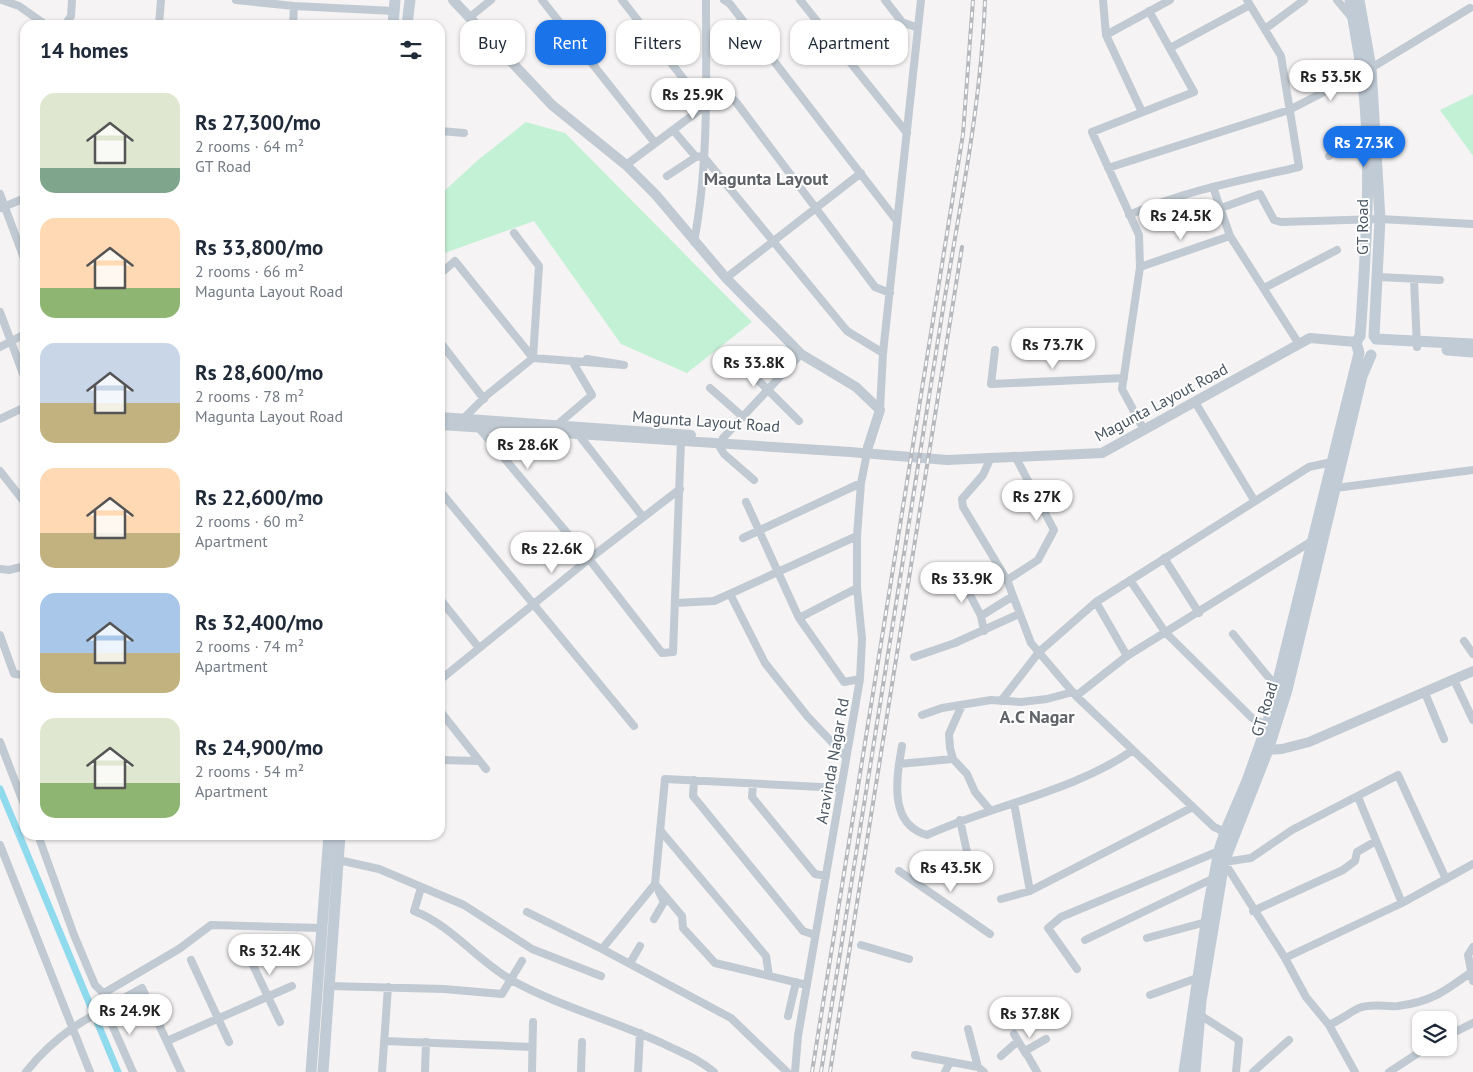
<!DOCTYPE html>
<meta charset="utf-8">
<style>
body{margin:0;font-family:"PT Sans",sans-serif;background:#f6f6f7;color:#1f2937;height:100vh;display:flex;flex-direction:column;font-size:19px;white-space:nowrap}
*{box-sizing:border-box;margin:0}
p{font-size:16px;color:#747a83}
.icon{flex:none;width:28px;height:28px;fill:none;stroke:currentColor;stroke-width:2;stroke-linecap:round;stroke-linejoin:round}
.map{position:relative;flex:1;overflow:hidden}
.side{position:absolute;left:20px;top:20px;width:425px;height:820px;display:flex;flex-direction:column;background:#fff;border-radius:15px;box-shadow:0 1px 4px #0004}
.side>*{flex:none}
.guide{position:absolute;left:460px;top:20px;width:475px;height:45px;display:flex;gap:10px}
.fabs{position:absolute;left:1412px;top:1011px;display:grid;gap:10px}
.fabs a{display:grid;place-items:center;width:45px;height:45px;border-radius:10px;background:#fff;box-shadow:0 1px 4px #0004;font-size:25px}
.price{position:absolute;translate:-50% -42px;padding:0 11px;border-radius:18px;background:#fff;color:#222;font-size:16px;line-height:32px;filter:drop-shadow(0 1px 2px #0008)}
.price::after{content:'';position:absolute;left:50%;top:30px;width:15px;height:11px;margin-left:-8px;background:inherit;clip-path:polygon(0 0,100% 0,50% 100%)}
.price.selected{background:#1a73e8;color:#fff}
ul{padding:0;list-style:none}
li{display:flex;align-items:center;gap:15px;height:125px;padding:0 20px}
li span{display:grid;place-items:center;flex:none;width:140px;height:100px;border-radius:15px;color:#555}
li>.icon{margin-inline-start:auto}
span .icon{width:60px;height:60px;fill:#fffc;stroke-width:1}
li b{font-size:21px}
h2{display:flex;justify-content:space-between;align-items:center;height:60px;padding:0 20px;font-size:21px}
.tag{padding:0 18px;border-radius:15px;background:#fff;box-shadow:0 1px 4px #0004;font-size:18px;line-height:45px}
.tag.selected{background:#1a73e8;color:#fff}
.map>svg:first-child{display:block}
.green{fill:#c3f1d5}
.lines{fill:none;stroke-linecap:round;stroke-linejoin:round}
.canal{stroke:#90daee;stroke-width:7}
.minor{stroke:#c1cad2;stroke-width:8}
.tertiary{stroke:#c1cad2;stroke-width:10}
.secondary{stroke:#c1cbd6;stroke-width:11}
.rail-casing{stroke:#b5b8bd;stroke-width:4}
.rail{stroke:#fff;stroke-width:2;stroke-dasharray:5.5;stroke-linecap:butt}
.labels{text-anchor:middle;stroke-width:4;stroke-linejoin:round;paint-order:stroke}
.street-label{font-size:16px;fill:#4a5661;stroke:#fff}
.neighbourhood-label{font-size:18px;font-weight:bold;fill:#5f6368;stroke:#fff}
</style>
<div class="map">
<svg width="1473" height="1072" viewBox="0 0 1473 1072">
<rect width="100%" height="100%" fill="#f5f3f3"/>
<!-- green -->
<path class="green" d="M 1473,94 L 1473,156 L 1440,110 Z
M 526,122 L 565,133 L 752,322 L 687,373 L 621,344 L 534,221 L 442,254 L 440,250 L 440,195 L 478,160 Z"/>
<g class="lines">
<!-- canal -->
<path class="canal" d="M 0,789 L 118,1072"/>
<!-- minor -->
<path class="minor" d="M 2,0 L 19,6 L 46,25
M 236,0 L 294,6 L 394,11
M 542,0 L 655,143
M 622,0 L 693,91 C 715,83 720,87 736,102 L 875,287 L 890,293
M 724,0 L 730,4 L 897,221
M 800,0 L 907,133
M 885,0 L 902,22 L 918,28
M 1103,0 L 1106,35 L 1142,112
M 1337,0 L 1352,18
M 470,17 L 491,0
M 65,25 L 71,16 L 72,0
M 159,25 L 161,0
M 293,25 L 294,6
M 1265,29 L 1304,0
M 1106,35 L 1170,0
M 1170,48 L 1250,5
M 1371,68 L 1470,8
M 440,131 L 464,133
M 1329,156 L 1352,139 L 1366,136
M 696,157 L 703,156 L 847,331 L 883,353
M 626,165 L 705,106
M 1108,168 L 1289,110 L 1361,73
M 667,176 L 696,157 L 673,130
M 1213,187 L 1230,236 L 1299,344
M 0,194 L 25,261
M 1,208 L 25,198
M 1221,208 L 1260,194 L 1274,220 L 1281,222 L 1380,219 L 1473,224
M 1129,215 C 1183,191 1242,180 1299,167 L 1281,56 L 1247,0
M 694,242 C 709,163 706,80 706,0
M 1140,267 L 1230,236
M 440,274 L 455,261 L 533,358 L 624,365 L 587,359
M 1378,277 L 1440,280
M 726,278 L 861,173
M 1414,280 L 1417,347
M 1264,288 L 1337,250
M 0,312 L 25,379
M 440,342 L 484,399
M 0,347 L 25,334
M 995,350 L 991,384 L 1124,378
M 737,359 L 799,421
M 710,388 L 743,417
M 1195,402 L 1254,500
M 880,410 L 883,353 L 921,0
M 464,418 L 487,395 L 533,358 L 539,266 L 514,233
M 0,419 L 25,407
M 557,425 L 592,395 L 572,361
M 478,427 L 589,559 L 662,653 L 673,652 L 681,441
M 1144,430 L 1122,389 L 1140,267 L 1139,235 L 1092,132 L 1194,92 L 1149,11
M 578,434 L 643,517
M 723,438 L 801,354
M 718,444 L 724,454 L 754,480
M 991,457 L 983,475 L 962,499 L 963,507 L 1007,580 L 1031,643 L 1076,696 L 1214,827 L 1225,832
M 0,471 L 25,503
M 1331,487 L 1336,488 L 1473,470
M 440,491 L 634,726
M 746,502 L 799,618 L 844,682 L 860,679
M 743,538 L 861,483
M 1164,558 L 1199,613
M 0,569 L 9,570 L 25,566
M 958,572 L 981,616 L 984,631
M 1007,580 L 1038,560 L 1054,530 L 1015,456
M 1130,580 L 1165,632 L 1252,718 L 1267,725
M 730,594 L 765,663 L 808,717 L 846,757
M 440,599 L 479,648
M 1096,602 L 1127,656
M 675,603 L 714,601 L 857,536
M 981,616 L 1013,596
M 799,618 L 857,588
M 1233,634 L 1270,679 L 1279,684
M 0,635 L 14,674 L 25,675
M 1464,641 L 1473,654
M 914,657 L 955,643 L 1019,614
M 440,680 L 589,559 L 680,489
M 1454,680 L 1473,720
M 1425,693 L 1444,739
M 1076,696 L 1127,656 L 1312,541
M 1001,701 L 1039,652 L 1096,602 L 1309,467 L 1332,462
M 962,705 L 949,734 L 950,748 L 953,759 L 967,774 L 975,792 L 990,810
M 440,711 L 486,769
M 922,715 L 942,708 L 991,700 L 1021,702 L 1047,699 L 1073,692
M 0,742 L 25,807
M 953,759 L 899,764 C 895,793 895,826 927,835 C 993,805 1075,791 1133,750
M 440,760 L 479,761
M 899,764 L 902,746
M 694,780 L 693,796 L 803,931 L 815,935
M 753,784 L 752,797 L 815,874 L 826,876
M 1358,797 L 1402,903
M 1014,803 L 1030,891
M 960,820 L 972,875
M 660,830 L 766,956 L 769,976
M 38,835 L 74,935 L 95,985 L 114,1004
M 0,845 L 90,1072
M 334,859 L 379,869 L 464,905 L 532,949 L 601,976
M 899,871 L 990,934
M 655,884 L 682,916 L 683,928 L 715,963 L 807,985
M 421,888 L 414,911 C 453,926 477,961 513,981 C 561,1007 615,1021 664,1044 C 682,1053 699,1059 714,1072
M 1001,899 L 1030,891 L 1193,807
M 1253,911 L 1343,870 L 1355,861 L 1357,852 L 1376,841
M 527,912 L 602,949 L 731,1018 L 787,1072
M 654,919 L 664,902 L 659,892
M 1147,938 L 1206,922
M 241,940 L 280,1022
M 1085,940 L 1214,878
M 861,945 L 909,959
M 1473,947 L 1468,955 L 1473,981
M 602,949 L 655,884 L 665,779 L 841,788
M 1285,958 L 1402,903 L 1473,864
M 191,960 L 229,1042
M 630,963 L 640,946
M 1077,969 L 1048,928 L 1061,917 L 1219,851
M 329,986 L 444,989 L 502,994 L 522,961
M 104,993 L 179,949 L 211,925 L 322,928
M 1150,995 L 1197,978
M 105,1009 L 133,1072
M 1200,1015 L 1239,1040 L 1236,1072
M 788,1016 L 796,982
M 1329,1025 C 1340,1020 1349,1013 1359,1008 C 1372,1003 1385,1007 1398,1006 C 1430,1002 1444,992 1470,973
M 968,1029 L 978,1067
M 1014,1034 L 1026,1054
M 1449,1035 L 1473,1023
M 167,1041 L 292,986
M 384,1041 L 532,1047
M 915,1055 L 978,1067 L 984,1072
M 1001,1056 L 1018,1041
M 26,1072 C 61,1028 96,1014 142,988 L 181,1072
M 382,1072 L 388,987
M 425,1072 L 426,1042
M 532,1072 L 533,1022
M 581,1072 L 582,1042
M 638,1072 L 640,1033
M 795,1072 L 798,1036 L 860,679 L 862,639 L 857,588 L 857,536 L 861,483 L 867,453
M 945,1072 L 950,1062
M 1037,1072 L 1025,1051 L 1046,1039
M 1253,1072 L 1289,1040
M 1355,1072 L 1329,1025 L 1306,997 L 1285,958 L 1224,862 L 1251,858 L 1292,830 L 1398,775 L 1446,879
M 1389,1072 L 1426,1048"/>
<!-- tertiary -->
<path class="tertiary" d="M 453,0 L 552,105 L 626,165 L 656,195 L 726,278 L 801,354 L 856,387 L 880,410 L 868,447
M 440,417 L 691,435
M 440,425 L 850,452 L 947,460 L 1102,453 L 1310,338 L 1356,342
M 1268,750 L 1282,749 L 1309,742 L 1473,671"/>
<!-- secondary -->
<path class="secondary" d="M 1359,0 L 1371,68 L 1380,219 L 1374,336
M 393,25 L 395,0
M 407,25 L 410,0
M 1376,339 L 1473,344
M 1447,350 L 1473,352
M 311,1072 L 329,835
M 323,1072 L 340,835
M 1184,1072 L 1209,903 L 1219,851 L 1225,832 L 1247,781 L 1267,725 L 1359,353 L 1356,342 L 1360,336 L 1361,324 C 1366,244 1372,163 1363,83 C 1360,55 1354,28 1350,0
M 1195,1072 L 1201,1001 L 1224,862 L 1268,750 L 1287,690 L 1362,376 L 1371,355"/>
<!-- rail casing -->
<g class="rail-casing">
<path id="rail" d="M 812,1072 L 963,134 L 973,0
M 821,1072 C 860,826 901,580 939,334 C 956,223 981,113 985,0
M 830,1072 L 962,247"/>
</g>
<!-- rail -->
<use href="#rail" class="rail"/>
</g>
<g class="labels">
<!-- street labels -->
<g class="street-label">
<text transform="translate(1362 227) rotate(-90)" y="6">GT Road</text>
<text transform="translate(1161 402) rotate(-28)" y="6">Magunta Layout Road</text>
<text transform="translate(706 421) rotate(4)" y="6">Magunta Layout Road</text>
<text transform="translate(1264 709) rotate(-73)" y="6">GT Road</text>
<text transform="translate(832 761) rotate(-80)" y="6">Aravinda Nagar Rd</text>
</g>
<!-- neighbourhood labels -->
<g class="neighbourhood-label">
<text x="766" y="185">Magunta Layout</text>
<text x="1037" y="723">A.C Nagar</text>
</g>
</g>
</svg>
<div class="fabs">
<a><svg class="icon" aria-label="layers" viewBox="0 0 24 24"><path d="M12 4l9 5-9 5-9-5zM3 14l9 5 9-5"/></svg></a>
</div>
<b class="price" style="left:1331px;top:102px">Rs 53.5K</b>
<b class="price" style="left:693px;top:120px">Rs 25.9K</b>
<b class="price selected" style="left:1364px;top:168px">Rs 27.3K</b>
<b class="price" style="left:1181px;top:241px">Rs 24.5K</b>
<b class="price" style="left:1053px;top:370px">Rs 73.7K</b>
<b class="price" style="left:754px;top:388px">Rs 33.8K</b>
<b class="price" style="left:528px;top:470px">Rs 28.6K</b>
<b class="price" style="left:1037px;top:522px">Rs 27K</b>
<b class="price" style="left:552px;top:574px">Rs 22.6K</b>
<b class="price" style="left:962px;top:604px">Rs 33.9K</b>
<b class="price" style="left:951px;top:893px">Rs 43.5K</b>
<b class="price" style="left:270px;top:976px">Rs 32.4K</b>
<b class="price" style="left:130px;top:1036px">Rs 24.9K</b>
<b class="price" style="left:1030px;top:1039px">Rs 37.8K</b>
<div class="guide">
<a class="tag">Buy</a>
<a class="tag selected">Rent</a>
<a class="tag">Filters</a>
<a class="tag">New</a>
<a class="tag">Apartment</a>
</div>
<section class="side">
<h2>14 homes<svg class="icon" aria-label="filters" viewBox="0 0 24 24"><path d="M4 7h16M4 17h16"/><circle cx="9" cy="7" r="2"/><circle cx="15" cy="17" r="2"/></svg></h2>
<ul>
<li><span style="background:linear-gradient(#dfe7d0 75%,#7fa58c 0)"><svg class="icon" aria-label="home" viewBox="0 0 24 24"><path d="M3 11l9-7 9 7M6 9v11h12V9"/></svg></span><div><b>Rs 27,300/mo</b><p>2 rooms · 64 m²</p><p>GT Road</p></div></li>
<li><span style="background:linear-gradient(#ffd9b3 70%,#8fb573 0)"><svg class="icon" aria-label="home" viewBox="0 0 24 24"><path d="M3 11l9-7 9 7M6 9v11h12V9"/></svg></span><div><b>Rs 33,800/mo</b><p>2 rooms · 66 m²</p><p>Magunta Layout Road</p></div></li>
<li><span style="background:linear-gradient(#c9d6e8 60%,#c2b280 0)"><svg class="icon" aria-label="home" viewBox="0 0 24 24"><path d="M3 11l9-7 9 7M6 9v11h12V9"/></svg></span><div><b>Rs 28,600/mo</b><p>2 rooms · 78 m²</p><p>Magunta Layout Road</p></div></li>
<li><span style="background:linear-gradient(#ffd9b3 65%,#c2b280 0)"><svg class="icon" aria-label="home" viewBox="0 0 24 24"><path d="M3 11l9-7 9 7M6 9v11h12V9"/></svg></span><div><b>Rs 22,600/mo</b><p>2 rooms · 60 m²</p><p>Apartment</p></div></li>
<li><span style="background:linear-gradient(#a9c7e8 60%,#c2b280 0)"><svg class="icon" aria-label="home" viewBox="0 0 24 24"><path d="M3 11l9-7 9 7M6 9v11h12V9"/></svg></span><div><b>Rs 32,400/mo</b><p>2 rooms · 74 m²</p><p>Apartment</p></div></li>
<li><span style="background:linear-gradient(#dfe7d0 65%,#8fb573 0)"><svg class="icon" aria-label="home" viewBox="0 0 24 24"><path d="M3 11l9-7 9 7M6 9v11h12V9"/></svg></span><div><b>Rs 24,900/mo</b><p>2 rooms · 54 m²</p><p>Apartment</p></div></li>
</ul>
</section>
</div>
